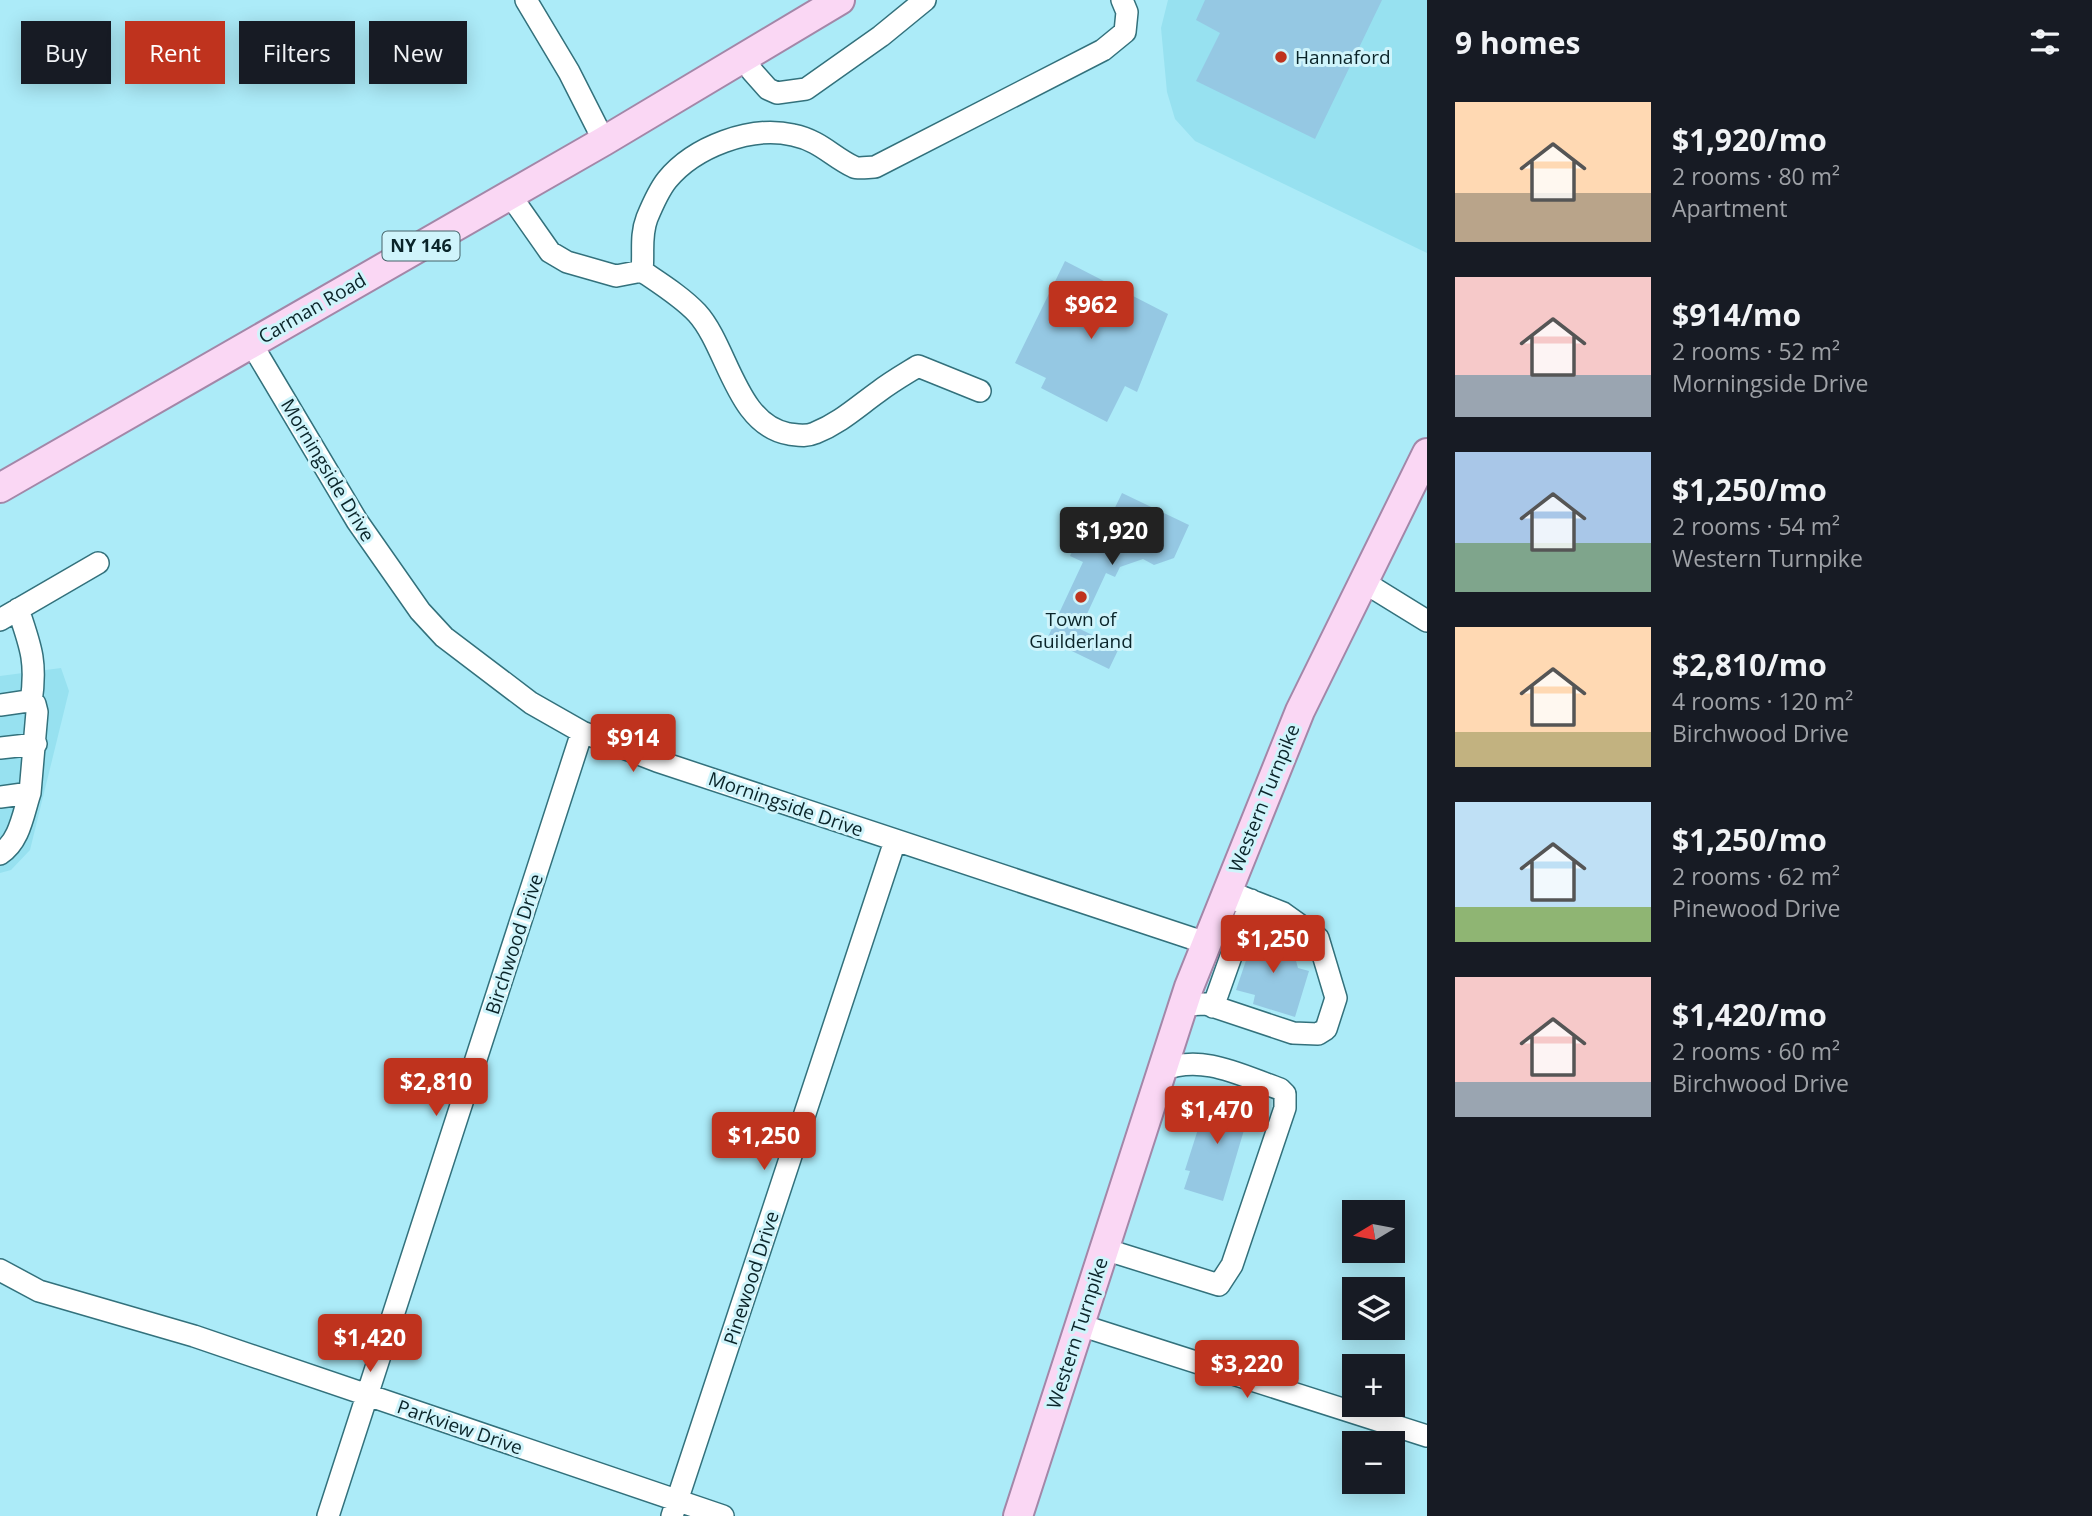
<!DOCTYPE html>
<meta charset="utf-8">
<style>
body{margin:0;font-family:"Open Sans",sans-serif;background:#20242c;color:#f1f3f6;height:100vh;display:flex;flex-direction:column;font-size:26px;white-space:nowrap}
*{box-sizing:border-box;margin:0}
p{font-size:23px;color:#9ea1a6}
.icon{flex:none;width:38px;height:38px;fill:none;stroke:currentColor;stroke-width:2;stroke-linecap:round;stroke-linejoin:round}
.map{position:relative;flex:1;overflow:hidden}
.sheet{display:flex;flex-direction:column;background:#171b24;width:665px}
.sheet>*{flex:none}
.top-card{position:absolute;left:21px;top:21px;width:665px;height:63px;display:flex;gap:14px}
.needle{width:46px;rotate:260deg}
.buttons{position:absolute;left:1342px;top:1200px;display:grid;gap:14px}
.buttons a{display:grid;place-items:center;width:63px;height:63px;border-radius:0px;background:#171b24;box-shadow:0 4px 18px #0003;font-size:35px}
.price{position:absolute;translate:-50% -60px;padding:0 16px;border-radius:7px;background:#bf331e;color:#fff;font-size:23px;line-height:46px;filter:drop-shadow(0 2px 4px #0008)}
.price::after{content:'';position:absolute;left:50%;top:42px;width:21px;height:16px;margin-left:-10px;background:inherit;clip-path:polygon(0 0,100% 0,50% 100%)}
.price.selected{background:#222;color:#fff}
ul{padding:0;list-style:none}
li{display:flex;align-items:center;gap:21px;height:175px;padding:0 28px}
li span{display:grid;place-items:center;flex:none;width:196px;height:140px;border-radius:0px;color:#555}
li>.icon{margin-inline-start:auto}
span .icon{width:84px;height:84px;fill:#fffc;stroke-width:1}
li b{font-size:30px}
h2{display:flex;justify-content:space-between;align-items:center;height:84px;padding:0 28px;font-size:30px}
.pill{padding:0 24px;border-radius:0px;background:#171b24;box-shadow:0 4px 18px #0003;font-size:24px;line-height:63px}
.pill.selected{background:#bf331e;color:#fff}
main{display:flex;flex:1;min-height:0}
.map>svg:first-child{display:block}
.built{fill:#97e1f0}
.building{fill:#95c8e3}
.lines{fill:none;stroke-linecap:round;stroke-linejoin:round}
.minor-casing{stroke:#33717c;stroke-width:24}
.major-casing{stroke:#a387a8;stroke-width:32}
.minor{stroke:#fff;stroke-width:21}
.major{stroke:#fad7f4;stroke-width:28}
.poi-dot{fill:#bf331e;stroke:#cff4fb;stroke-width:2.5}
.labels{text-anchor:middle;stroke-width:6;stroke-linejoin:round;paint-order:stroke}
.shield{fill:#cff4fb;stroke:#456268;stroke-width:2}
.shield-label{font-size:18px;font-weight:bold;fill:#0a2429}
.poi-label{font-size:19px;fill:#0a2429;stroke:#cff4fb;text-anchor:start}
.street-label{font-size:19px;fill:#0a2429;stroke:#cff4fb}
</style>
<main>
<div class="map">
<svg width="1427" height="1516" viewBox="0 0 1427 1516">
<rect width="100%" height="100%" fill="#acebf8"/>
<!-- built -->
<path class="built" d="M 1168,0 L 1427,0 L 1427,253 L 1195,141 L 1175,119 L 1167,92 L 1161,28 Z
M 61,668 L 69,691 L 30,850 L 11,870 L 0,873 L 0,676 Z"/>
<!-- building -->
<path class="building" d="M 1205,0 L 1382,0 L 1315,139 L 1196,81 L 1220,33 L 1196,20 Z
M 1065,261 L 1168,314 L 1137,392 L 1125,386 L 1107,422 L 1041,388 L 1046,378 L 1015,363 Z
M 1122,493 L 1189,525 L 1174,558 L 1154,565 L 1143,559 L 1120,567 L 1115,577 L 1106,573 L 1080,629 L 1119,648 L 1109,669 L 1047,639 L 1083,562 L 1070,556 L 1092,510 L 1110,518 Z
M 1256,931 L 1290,940 L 1298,968 L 1309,971 L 1295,1017 L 1253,1004 L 1255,995 L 1236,990 Z
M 1220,1093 L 1252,1103 L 1223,1201 L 1184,1189 L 1190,1171 L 1185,1170 L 1207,1101 L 1217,1104 Z"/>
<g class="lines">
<!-- minor casing -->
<g class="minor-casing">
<path id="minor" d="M 526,0 L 569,72 L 604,141
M 746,58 L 752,71 L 768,89 L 777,93 L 806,89 L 881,36 L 925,0
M 510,195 L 550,252 L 567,262 L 616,276 L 642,271 C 644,253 640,236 647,218 C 652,206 659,190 667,180 C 694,147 751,125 793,135 C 821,141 831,156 854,167 C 859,169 868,167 875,167 L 1103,50 L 1125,32 L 1127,12 L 1122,0
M 642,271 C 661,284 682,297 697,313 C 728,347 736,425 789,434 C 798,435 806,437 815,433 C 840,423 857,407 878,392 C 891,382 905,374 918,366 L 980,391
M 251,343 L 357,521 L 420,611 L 444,637 L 531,703 L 582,732 L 657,761 L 1206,943
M 1362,581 L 1427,621
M 18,609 C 31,647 37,662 31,703
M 0,620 L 98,563
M 0,705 L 28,701 L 35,704 L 37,712 L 30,793 L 0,797
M 0,748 L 36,744
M 0,854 C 20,841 23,814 30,793
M 1183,1005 L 1206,1004 L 1293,1033 L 1318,1034 L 1326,1029 L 1336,998 L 1318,938 L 1283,913 L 1227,891
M 1213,1007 L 1251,900 L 1242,903
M 1104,1249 L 1219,1285 L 1232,1265 L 1285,1108 L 1285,1094 L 1280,1089 C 1240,1075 1203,1054 1162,1070
M 0,1270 L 39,1291 L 194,1336 L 723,1516
M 1080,1325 L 1427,1436
M 328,1516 L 582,732
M 672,1516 L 895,841"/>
</g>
<!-- major casing -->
<g class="major-casing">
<path id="major" d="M 0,488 L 604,141 L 840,0
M 1018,1516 L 1189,987 L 1300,711 L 1427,453"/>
</g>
<!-- minor -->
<use href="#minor" class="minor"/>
<!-- major -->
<use href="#major" class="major"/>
</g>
<!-- markers -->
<g class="poi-dot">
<circle cx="1281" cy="57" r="7"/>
<circle cx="1081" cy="597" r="7"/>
</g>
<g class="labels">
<!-- shield labels -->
<rect class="shield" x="382.5" y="231.5" width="77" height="29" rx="5"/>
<g class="shield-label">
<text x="421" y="252">NY 146</text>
</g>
<!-- poi labels -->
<g class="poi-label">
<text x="1295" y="64">Hannaford</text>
<text x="1081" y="626" text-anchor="middle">Town of<tspan x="1081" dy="22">Guilderland</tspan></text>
</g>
<!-- street labels -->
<g class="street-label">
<text transform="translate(312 308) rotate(-30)" y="7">Carman Road</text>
<text transform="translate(328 470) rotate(59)" y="7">Morningside Drive</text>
<text transform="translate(1264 798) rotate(-68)" y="7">Western Turnpike</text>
<text transform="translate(786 804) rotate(19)" y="7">Morningside Drive</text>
<text transform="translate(514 944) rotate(-72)" y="7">Birchwood Drive</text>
<text transform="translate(751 1278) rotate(-72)" y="7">Pinewood Drive</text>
<text transform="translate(1077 1333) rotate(-72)" y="7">Western Turnpike</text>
<text transform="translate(460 1427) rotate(19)" y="7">Parkview Drive</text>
</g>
</g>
</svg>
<div class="buttons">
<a><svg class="needle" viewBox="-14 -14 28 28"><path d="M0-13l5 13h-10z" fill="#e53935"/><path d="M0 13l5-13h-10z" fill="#9ea1a6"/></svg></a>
<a><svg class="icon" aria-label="layers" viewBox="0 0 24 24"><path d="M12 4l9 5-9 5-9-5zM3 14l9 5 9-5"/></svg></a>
<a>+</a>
<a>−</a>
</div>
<b class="price" style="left:1091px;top:341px">$962</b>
<b class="price selected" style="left:1112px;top:567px">$1,920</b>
<b class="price" style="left:633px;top:774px">$914</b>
<b class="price" style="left:1273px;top:975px">$1,250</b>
<b class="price" style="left:436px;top:1118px">$2,810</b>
<b class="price" style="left:1217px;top:1146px">$1,470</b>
<b class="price" style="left:764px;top:1172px">$1,250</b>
<b class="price" style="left:370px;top:1374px">$1,420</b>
<b class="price" style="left:1247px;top:1400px">$3,220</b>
<div class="top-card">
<a class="pill">Buy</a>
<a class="pill selected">Rent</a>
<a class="pill">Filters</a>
<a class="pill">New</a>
</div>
</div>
<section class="sheet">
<h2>9 homes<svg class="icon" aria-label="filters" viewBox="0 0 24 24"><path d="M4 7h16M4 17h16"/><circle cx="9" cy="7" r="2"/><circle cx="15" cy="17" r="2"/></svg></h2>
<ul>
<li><span style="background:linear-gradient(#ffd9b3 65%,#b9a48a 0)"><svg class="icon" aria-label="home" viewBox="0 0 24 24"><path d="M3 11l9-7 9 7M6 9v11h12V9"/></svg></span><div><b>$1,920/mo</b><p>2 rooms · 80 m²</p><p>Apartment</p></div></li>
<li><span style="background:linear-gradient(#f6c9c9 70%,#9aa5b1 0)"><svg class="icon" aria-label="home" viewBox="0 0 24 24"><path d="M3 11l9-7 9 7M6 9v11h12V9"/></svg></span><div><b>$914/mo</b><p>2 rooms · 52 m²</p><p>Morningside Drive</p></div></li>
<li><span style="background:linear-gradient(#a9c7e8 65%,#7fa58c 0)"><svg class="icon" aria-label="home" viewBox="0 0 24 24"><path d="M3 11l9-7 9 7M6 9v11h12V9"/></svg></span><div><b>$1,250/mo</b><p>2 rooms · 54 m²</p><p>Western Turnpike</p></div></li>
<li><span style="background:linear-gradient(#ffd9b3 75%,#c2b280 0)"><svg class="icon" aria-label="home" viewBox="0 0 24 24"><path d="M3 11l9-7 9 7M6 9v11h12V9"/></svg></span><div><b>$2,810/mo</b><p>4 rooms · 120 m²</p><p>Birchwood Drive</p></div></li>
<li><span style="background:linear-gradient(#bfe0f5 75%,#8fb573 0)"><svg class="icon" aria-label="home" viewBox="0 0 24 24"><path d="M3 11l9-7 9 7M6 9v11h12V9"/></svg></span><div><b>$1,250/mo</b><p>2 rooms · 62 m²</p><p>Pinewood Drive</p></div></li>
<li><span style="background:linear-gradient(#f6c9c9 75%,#9aa5b1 0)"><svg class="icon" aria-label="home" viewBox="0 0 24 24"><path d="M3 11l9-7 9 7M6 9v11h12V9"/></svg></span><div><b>$1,420/mo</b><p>2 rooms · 60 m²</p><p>Birchwood Drive</p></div></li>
</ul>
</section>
</main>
